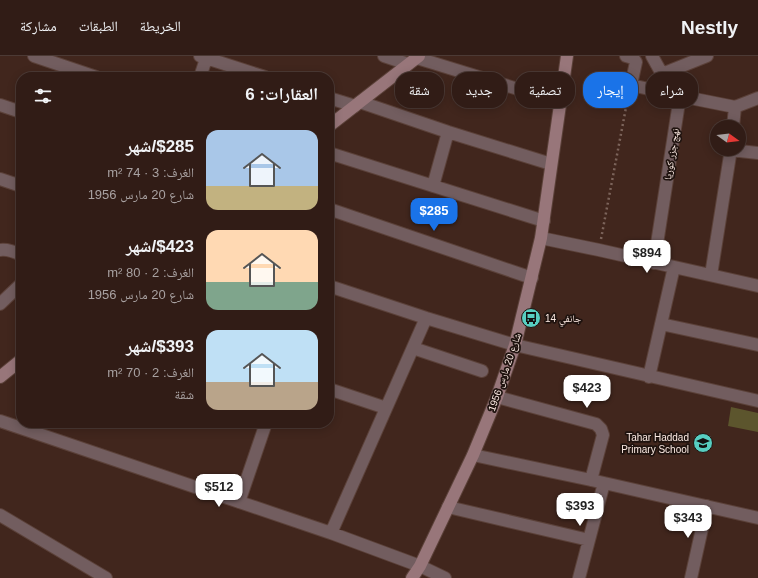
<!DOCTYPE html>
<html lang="ar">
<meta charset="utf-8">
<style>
body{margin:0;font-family:Helvetica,"Noto Naskh Arabic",sans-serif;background:#3d2923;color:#f1f3f6;direction:rtl;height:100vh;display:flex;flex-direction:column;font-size:15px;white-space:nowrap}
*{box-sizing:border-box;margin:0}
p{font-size:13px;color:#a8a1a1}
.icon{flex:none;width:22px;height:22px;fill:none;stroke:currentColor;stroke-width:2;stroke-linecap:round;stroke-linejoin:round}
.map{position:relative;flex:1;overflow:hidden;direction:ltr}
.panel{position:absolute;left:16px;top:16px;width:318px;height:356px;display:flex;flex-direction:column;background:#311c16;border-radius:16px;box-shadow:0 2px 10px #0003,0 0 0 1px #4c3a35;direction:rtl}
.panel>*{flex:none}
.banner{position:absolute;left:346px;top:16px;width:352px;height:36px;direction:rtl;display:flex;gap:8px}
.needle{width:26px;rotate:105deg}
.controls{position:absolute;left:710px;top:64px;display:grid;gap:8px}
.controls a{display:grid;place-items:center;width:36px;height:36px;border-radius:50%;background:#311c16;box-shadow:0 2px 10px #0003,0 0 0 1px #4c3a35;font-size:20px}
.price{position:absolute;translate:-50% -34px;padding:0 9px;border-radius:8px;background:#fff;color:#222;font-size:13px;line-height:26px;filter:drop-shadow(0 1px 2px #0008)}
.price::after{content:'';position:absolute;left:50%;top:24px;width:12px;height:9px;margin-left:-6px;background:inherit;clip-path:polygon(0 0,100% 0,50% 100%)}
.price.active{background:#1a73e8;color:#fff}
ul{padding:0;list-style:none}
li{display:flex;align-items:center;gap:12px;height:100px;padding:0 16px}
li span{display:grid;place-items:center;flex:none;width:112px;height:80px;border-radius:12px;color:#555}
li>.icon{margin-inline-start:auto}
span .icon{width:48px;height:48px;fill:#fffc;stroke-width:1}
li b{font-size:17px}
h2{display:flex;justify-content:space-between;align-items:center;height:48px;padding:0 16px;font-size:17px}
.pill{padding:0 14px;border-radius:16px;background:#311c16;box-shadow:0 2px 10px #0003,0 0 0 1px #4c3a35;font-size:14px;line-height:36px}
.pill.active{background:#1a73e8;color:#fff}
header{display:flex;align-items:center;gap:24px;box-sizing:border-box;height:56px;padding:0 20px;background:#311c16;border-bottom:1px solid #4c3a35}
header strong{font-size:19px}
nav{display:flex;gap:22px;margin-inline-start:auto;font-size:14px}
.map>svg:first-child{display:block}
.green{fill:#5c552d}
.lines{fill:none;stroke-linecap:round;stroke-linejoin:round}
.street-casing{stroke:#5b4139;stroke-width:14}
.secondary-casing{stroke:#5b4139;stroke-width:14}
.path{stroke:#7c645b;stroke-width:2.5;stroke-dasharray:2 3;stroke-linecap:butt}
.street{stroke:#725d5f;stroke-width:12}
.secondary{stroke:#98767a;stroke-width:12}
.labels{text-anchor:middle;stroke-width:3.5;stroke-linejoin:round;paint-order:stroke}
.street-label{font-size:10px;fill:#fceae3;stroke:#1f130f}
.poi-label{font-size:10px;fill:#fceae3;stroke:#1f130f;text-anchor:start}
</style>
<header>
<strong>Nestly</strong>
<nav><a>الخريطة</a><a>الطبقات</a><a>مشاركة</a></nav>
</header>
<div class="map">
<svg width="758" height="522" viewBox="0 0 758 522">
<rect width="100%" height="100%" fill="#41261d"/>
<!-- green -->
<path class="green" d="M 731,351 L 758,357 L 758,376 L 728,370 Z"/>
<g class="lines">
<!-- street casing -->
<g class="street-casing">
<path id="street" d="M 34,0 L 96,21
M 200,0 L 265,21
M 384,0 L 408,8
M 626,0 L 633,2 L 636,6 L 631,29 L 680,40 L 654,207
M 652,0 L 662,18 L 661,26
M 417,2 L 560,46
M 662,18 L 707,0
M 200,21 L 207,0
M 680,40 L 735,51 L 733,71
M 329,42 L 355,50
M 360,46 L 448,76 L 551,108
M 0,49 L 21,56
M 735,51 L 758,42
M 731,94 L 758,97
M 329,97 L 544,165
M 0,123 L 21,130
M 433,130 L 448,76
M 329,153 L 532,222
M 541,182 L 599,194 L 758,230
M 0,194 C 7,193 15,196 21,199
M 711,219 L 731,93
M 329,230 L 426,262 L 515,289 L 758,345
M 0,248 L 21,228
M 661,268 L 758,289
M 413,292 L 482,315
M 649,321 L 674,211
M 329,333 L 386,352
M 497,341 L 596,368 L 601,373 L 603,379 L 591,424
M 0,365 L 331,477 L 420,510 L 445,522
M 473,399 L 591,424 L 758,462
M 239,446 L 266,367
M 448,451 L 589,484
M 0,459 L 106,522
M 331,477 L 426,262
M 579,522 L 604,427
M 691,522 L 707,450"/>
</g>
<!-- secondary casing -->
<g class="secondary-casing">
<path id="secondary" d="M 329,70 L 419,0
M 0,321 L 21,304
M 412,522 L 420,510 L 473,399 L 497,341 L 515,289 L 541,182 L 567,0"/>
</g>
<!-- path -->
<path class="path" d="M 601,183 L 628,41"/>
<!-- street -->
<use href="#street" class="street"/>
<!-- secondary -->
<use href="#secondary" class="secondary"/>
</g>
<!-- icons -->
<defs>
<g id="bus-disc" transform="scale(1)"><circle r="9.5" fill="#57cec1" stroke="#1f130f"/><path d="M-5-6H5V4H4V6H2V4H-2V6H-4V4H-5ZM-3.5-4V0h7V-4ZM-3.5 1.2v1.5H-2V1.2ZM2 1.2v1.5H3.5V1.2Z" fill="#111"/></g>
<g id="school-disc" transform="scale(1)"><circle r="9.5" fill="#57cec1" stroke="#1f130f"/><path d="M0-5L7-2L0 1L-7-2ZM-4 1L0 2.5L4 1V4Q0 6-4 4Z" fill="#111"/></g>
</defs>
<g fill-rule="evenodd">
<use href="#bus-disc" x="531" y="262"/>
<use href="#school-disc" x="703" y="387"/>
</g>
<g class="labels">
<!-- street labels -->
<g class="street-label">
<text transform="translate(671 98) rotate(-81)" y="4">نهج جزر كوريا</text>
<text transform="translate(504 316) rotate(-71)" y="4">شارع 20 مارس 1956</text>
</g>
<!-- poi labels -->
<g class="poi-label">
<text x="545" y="266">14 جانفي</text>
<text x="689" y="385" text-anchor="end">Tahar Haddad<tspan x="689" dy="12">Primary School</tspan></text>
</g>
</g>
</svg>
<div class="controls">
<a><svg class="needle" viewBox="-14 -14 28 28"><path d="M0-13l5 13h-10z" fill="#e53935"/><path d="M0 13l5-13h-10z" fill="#a8a1a1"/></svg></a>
</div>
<b class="price active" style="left:434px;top:176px">$285</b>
<b class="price" style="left:647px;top:218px">$894</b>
<b class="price" style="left:587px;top:353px">$423</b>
<b class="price" style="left:219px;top:452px">$512</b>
<b class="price" style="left:580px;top:471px">$393</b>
<b class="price" style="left:688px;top:483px">$343</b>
<div class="banner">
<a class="pill">شراء</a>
<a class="pill active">إيجار</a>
<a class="pill">تصفية</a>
<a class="pill">جديد</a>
<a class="pill">شقة</a>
</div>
<section class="panel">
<h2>العقارات: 6<svg class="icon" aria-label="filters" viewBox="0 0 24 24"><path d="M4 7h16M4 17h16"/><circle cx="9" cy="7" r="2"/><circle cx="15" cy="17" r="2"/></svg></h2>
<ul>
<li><span style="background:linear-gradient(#a9c7e8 70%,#c2b280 0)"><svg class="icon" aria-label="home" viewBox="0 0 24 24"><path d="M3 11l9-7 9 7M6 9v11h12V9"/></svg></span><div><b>$285/شهر</b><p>الغرف: 3 · 74 m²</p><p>شارع 20 مارس 1956</p></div></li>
<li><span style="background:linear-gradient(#ffd9b3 65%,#7fa58c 0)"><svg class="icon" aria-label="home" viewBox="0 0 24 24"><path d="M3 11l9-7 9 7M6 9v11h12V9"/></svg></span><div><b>$423/شهر</b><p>الغرف: 2 · 80 m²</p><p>شارع 20 مارس 1956</p></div></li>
<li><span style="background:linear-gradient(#bfe0f5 65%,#b9a48a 0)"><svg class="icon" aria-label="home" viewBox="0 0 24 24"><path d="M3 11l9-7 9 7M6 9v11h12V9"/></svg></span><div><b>$393/شهر</b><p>الغرف: 2 · 70 m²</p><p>شقة</p></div></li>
</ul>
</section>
</div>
